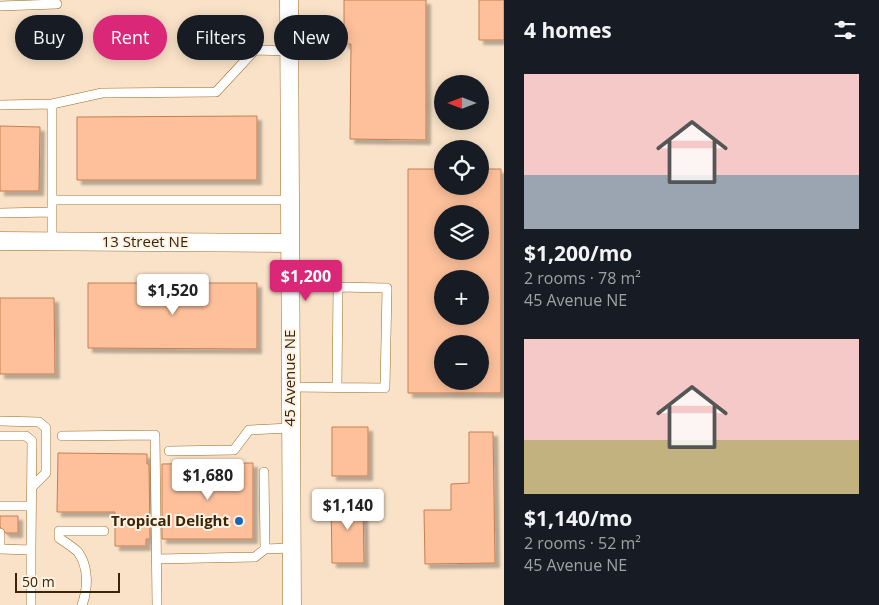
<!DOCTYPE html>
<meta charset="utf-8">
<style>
body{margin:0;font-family:"Open Sans",sans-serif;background:#20242c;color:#f1f3f6;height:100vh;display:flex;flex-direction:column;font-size:19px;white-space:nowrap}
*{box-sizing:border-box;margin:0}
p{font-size:16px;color:#9ea1a6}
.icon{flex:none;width:28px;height:28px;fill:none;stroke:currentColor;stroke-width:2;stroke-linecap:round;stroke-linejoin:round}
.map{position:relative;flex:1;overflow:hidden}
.drawer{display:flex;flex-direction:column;background:#171b24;width:375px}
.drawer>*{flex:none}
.top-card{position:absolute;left:15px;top:15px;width:414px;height:45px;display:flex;gap:10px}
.needle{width:32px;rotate:270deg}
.tools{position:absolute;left:434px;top:75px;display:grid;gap:10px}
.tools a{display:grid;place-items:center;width:55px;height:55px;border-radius:50%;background:#171b24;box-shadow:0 2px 12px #0003;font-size:25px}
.scale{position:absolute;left:15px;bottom:12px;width:105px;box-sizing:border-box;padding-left:5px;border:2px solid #3a2506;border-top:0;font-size:14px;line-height:18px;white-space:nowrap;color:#3a2506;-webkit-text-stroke:4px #fdf2e4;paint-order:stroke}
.price{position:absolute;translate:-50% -42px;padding:0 11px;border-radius:5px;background:#fff;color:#222;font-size:16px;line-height:32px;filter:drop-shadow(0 1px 2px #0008)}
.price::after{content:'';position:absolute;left:50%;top:30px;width:15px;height:11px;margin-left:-8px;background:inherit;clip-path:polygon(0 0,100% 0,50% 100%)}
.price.active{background:#db2777;color:#fff}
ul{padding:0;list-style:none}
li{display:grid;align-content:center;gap:10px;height:265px;padding:0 20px}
li span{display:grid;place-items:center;height:155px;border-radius:0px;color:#555}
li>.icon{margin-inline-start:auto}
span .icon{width:90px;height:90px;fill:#fffc;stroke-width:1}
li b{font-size:21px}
h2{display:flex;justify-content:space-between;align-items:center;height:60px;padding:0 20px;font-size:21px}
.pill{padding:0 18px;border-radius:22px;background:#171b24;box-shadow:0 2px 12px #0003;font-size:18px;line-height:45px}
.pill.active{background:#db2777;color:#fff}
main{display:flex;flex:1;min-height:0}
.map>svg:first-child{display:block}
.building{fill:#fdc09b;stroke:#c67e51;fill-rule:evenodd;filter:url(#shadow)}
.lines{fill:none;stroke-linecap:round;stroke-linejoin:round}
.lane-casing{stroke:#9d6b21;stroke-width:10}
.street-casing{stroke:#9d6b21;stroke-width:19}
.lane{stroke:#fff;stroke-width:9}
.street{stroke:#fff;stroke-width:18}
.poi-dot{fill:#1568b6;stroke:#fdf2e4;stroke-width:2}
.labels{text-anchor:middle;stroke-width:4;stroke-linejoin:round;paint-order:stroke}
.street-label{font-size:15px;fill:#3a2506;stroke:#fdf2e4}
.poi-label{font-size:15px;font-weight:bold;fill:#3a2506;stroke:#fdf2e4;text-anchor:end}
</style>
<main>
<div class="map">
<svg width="504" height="605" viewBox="0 0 504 605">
<defs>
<filter id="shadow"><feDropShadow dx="4.5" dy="4.5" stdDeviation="1" flood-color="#0004"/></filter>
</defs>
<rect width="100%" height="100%" fill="#f9e2c8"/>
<!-- building -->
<path class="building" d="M 344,0 L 426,0 L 426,140 L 350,139 L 351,44 L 344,44 Z
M 479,0 L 504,0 L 504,40 L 479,40 Z
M 257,116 L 257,180 L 77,180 L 77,117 Z
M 0,126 L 40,127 L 39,191 L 0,191 Z
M 408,169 L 442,169 L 442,186 L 480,186 L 480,169 L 501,169 L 501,393 L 408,393 ZM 442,214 L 480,214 L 480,251 L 442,251 ZM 442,279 L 480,279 L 480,316 L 442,316 ZM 442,344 L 480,344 L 480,381 L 442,381 Z
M 88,283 L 257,283 L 257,349 L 88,348 Z
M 0,298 L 54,298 L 55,374 L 0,374 Z
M 332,427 L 368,427 L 368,476 L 332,476 Z
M 469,432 L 493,432 L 495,563 L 425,564 L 424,510 L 451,510 L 451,484 L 469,483 Z
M 58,453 L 147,454 L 147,464 L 149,464 L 150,539 L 146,539 L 146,546 L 115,546 L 115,512 L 57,512 Z
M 253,463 L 253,539 L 162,539 L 162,464 Z
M 363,498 L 364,563 L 332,563 L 331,499 Z
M 0,516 L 18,516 L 18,533 L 6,533 L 0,527 Z"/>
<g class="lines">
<!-- lane casing -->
<g class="lane-casing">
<path id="lane" d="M 0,6 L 57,4
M 52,104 L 102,93 L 216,92 L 255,50 L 289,51
M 0,105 L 52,104 L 52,241
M 52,200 L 289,200
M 0,213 L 52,212
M 290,387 L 385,388 L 387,288 L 338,287 L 337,387
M 0,421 L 39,422 L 46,428 L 46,473 L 32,487
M 0,436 L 26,436 L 32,441 L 31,550
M 62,436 L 155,435 L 157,605
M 169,451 L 234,450 L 249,430 L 290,428
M 264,472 L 265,549
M 0,506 L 31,506
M 0,533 L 0,549
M 0,549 L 31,550 L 31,605
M 157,559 L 255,557 L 265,549 L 291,548
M 82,605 C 88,589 89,567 78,552 C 73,547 65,542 59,538 L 59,531 L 104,531"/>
</g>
<!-- street casing -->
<g class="street-casing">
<path id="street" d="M 289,0 L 292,605
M 0,241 L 289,243"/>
</g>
<!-- lane -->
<use href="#lane" class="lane"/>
<!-- street -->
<use href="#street" class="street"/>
</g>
<!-- markers -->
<circle class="poi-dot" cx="239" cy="521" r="5"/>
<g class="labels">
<!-- street labels -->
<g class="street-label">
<text x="145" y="247">13 Street NE</text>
<text transform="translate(290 378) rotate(-90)" y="5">45 Avenue NE</text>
</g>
<!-- poi labels -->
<g class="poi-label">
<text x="229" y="526">Tropical Delight</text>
</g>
</g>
</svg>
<div class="tools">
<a><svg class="needle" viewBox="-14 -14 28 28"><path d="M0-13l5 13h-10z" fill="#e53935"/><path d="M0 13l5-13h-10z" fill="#9ea1a6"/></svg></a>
<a><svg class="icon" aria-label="locate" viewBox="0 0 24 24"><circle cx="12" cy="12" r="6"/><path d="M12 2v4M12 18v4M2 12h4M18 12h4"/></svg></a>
<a><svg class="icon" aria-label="layers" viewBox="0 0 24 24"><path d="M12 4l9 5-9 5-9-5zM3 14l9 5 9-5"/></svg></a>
<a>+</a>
<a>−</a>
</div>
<div class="scale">50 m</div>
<b class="price active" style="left:306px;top:302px">$1,200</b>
<b class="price" style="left:173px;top:316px">$1,520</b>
<b class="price" style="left:208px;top:501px">$1,680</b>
<b class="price" style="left:348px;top:531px">$1,140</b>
<div class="top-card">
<a class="pill">Buy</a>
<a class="pill active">Rent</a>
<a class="pill">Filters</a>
<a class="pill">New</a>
</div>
</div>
<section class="drawer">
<h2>4 homes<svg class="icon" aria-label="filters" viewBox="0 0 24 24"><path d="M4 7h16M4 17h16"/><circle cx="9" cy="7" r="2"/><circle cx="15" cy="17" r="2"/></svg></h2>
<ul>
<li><span style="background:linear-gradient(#f6c9c9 65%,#9aa5b1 0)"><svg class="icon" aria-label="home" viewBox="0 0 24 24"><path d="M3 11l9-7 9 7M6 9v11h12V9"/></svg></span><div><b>$1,200/mo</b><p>2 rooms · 78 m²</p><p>45 Avenue NE</p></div></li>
<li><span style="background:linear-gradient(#f6c9c9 65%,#c2b280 0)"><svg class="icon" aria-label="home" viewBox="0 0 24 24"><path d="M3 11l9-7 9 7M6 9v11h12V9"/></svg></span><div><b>$1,140/mo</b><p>2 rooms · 52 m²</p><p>45 Avenue NE</p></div></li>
</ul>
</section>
</main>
